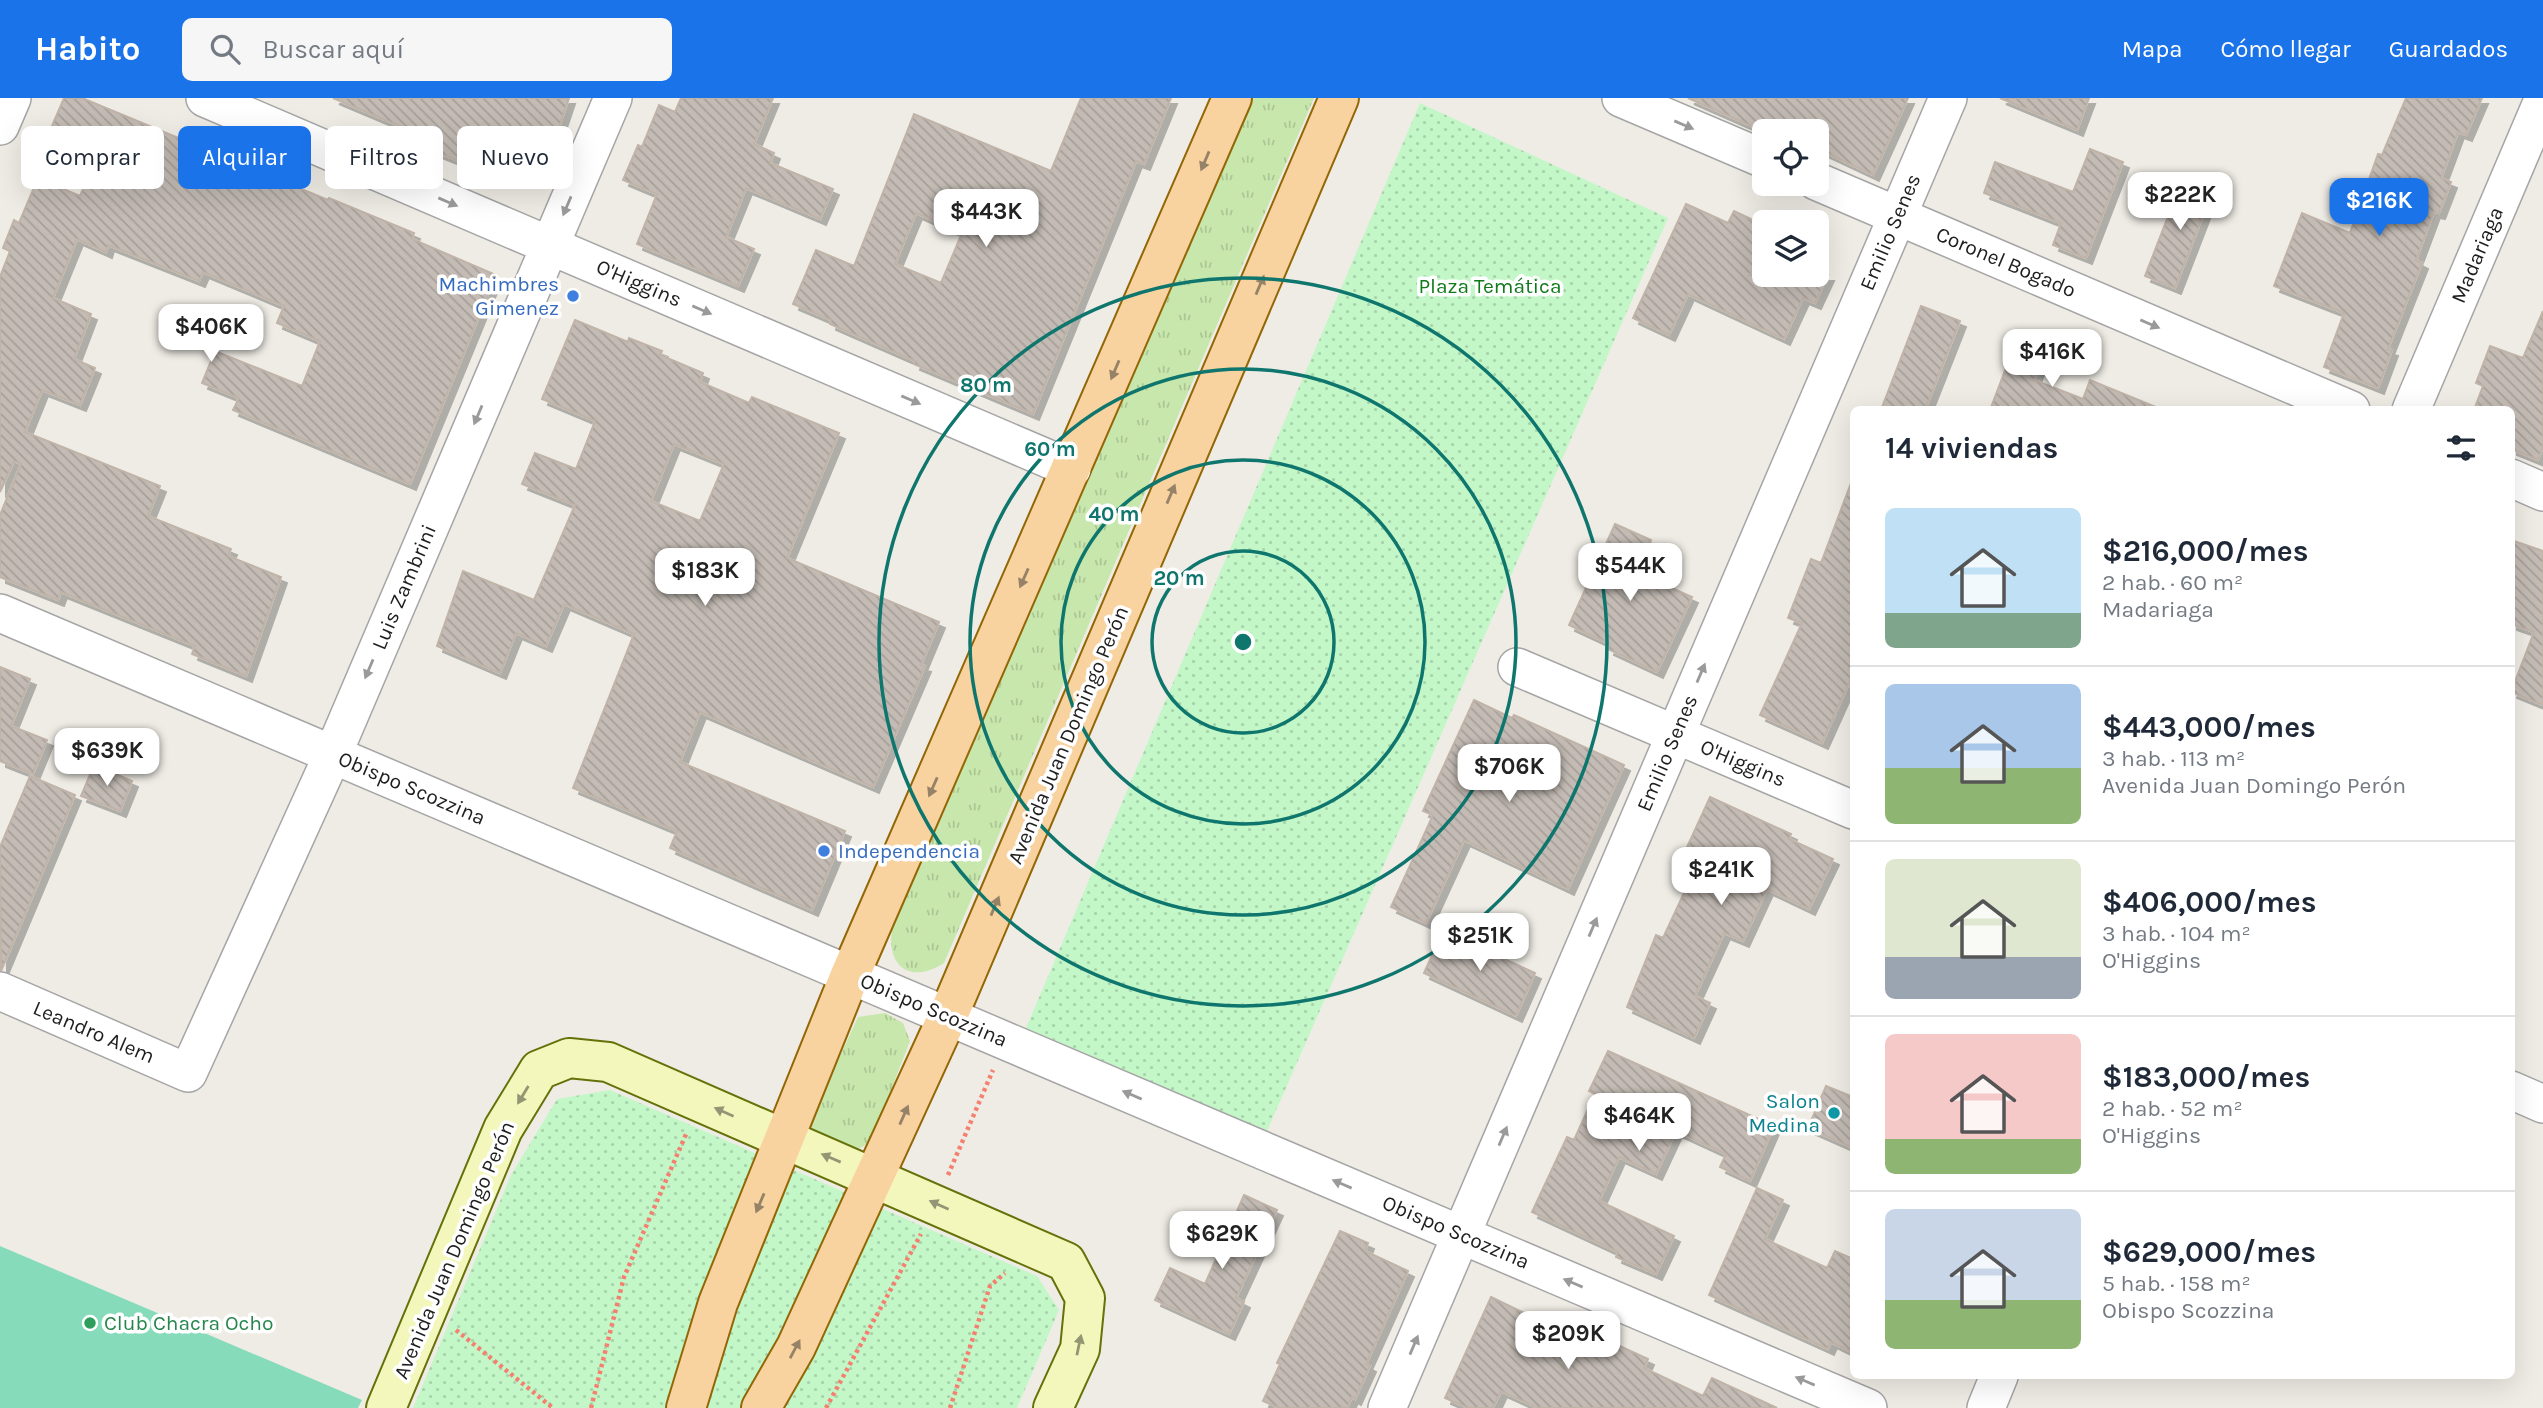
<!DOCTYPE html>
<html lang="es">
<meta charset="utf-8">
<style>
body{margin:0;font-family:Karla,sans-serif;background:#f6f6f7;color:#1f2937;height:100vh;display:flex;flex-direction:column;font-size:26px;white-space:nowrap}
*{box-sizing:border-box;margin:0}
p{font-size:23px;color:#747a83}
.icon{flex:none;width:38px;height:38px;fill:none;stroke:currentColor;stroke-width:2;stroke-linecap:round;stroke-linejoin:round}
.map{position:relative;flex:1;overflow:hidden}
.details{position:absolute;left:1850px;top:308px;width:665px;height:973px;display:flex;flex-direction:column;background:#fff;border-radius:10px;box-shadow:0 7px 28px #0002}
.details>*{flex:none}
.guide{position:absolute;left:21px;top:28px;width:665px;height:63px;display:flex;gap:14px}
.buttons{position:absolute;left:1752px;top:21px;display:grid;gap:14px}
.buttons a{display:grid;place-items:center;width:77px;height:77px;border-radius:10px;background:#fff;box-shadow:0 7px 28px #0002;font-size:35px}
.price{position:absolute;translate:-50% -60px;padding:0 16px;border-radius:14px;background:#fff;color:#222;font-size:23px;line-height:46px;filter:drop-shadow(0 2px 4px #0008)}
.price::after{content:'';position:absolute;left:50%;top:42px;width:21px;height:16px;margin-left:-10px;background:inherit;clip-path:polygon(0 0,100% 0,50% 100%)}
.price.selected{background:#1a73e8;color:#fff}
ul{padding:0;list-style:none}
li{display:flex;align-items:center;gap:21px;height:175px;padding:0 35px}
li+li{border-top:2px solid #e0e1e3}
li span{display:grid;place-items:center;flex:none;width:196px;height:140px;border-radius:10px;color:#555}
li>.icon{margin-inline-start:auto}
span .icon{width:84px;height:84px;fill:#fffc;stroke-width:1}
li b{font-size:30px}
h2{display:flex;justify-content:space-between;align-items:center;height:84px;padding:0 35px;font-size:30px}
.tag{padding:0 24px;border-radius:10px;background:#fff;box-shadow:0 7px 28px #0002;font-size:24px;line-height:63px}
.tag.selected{background:#1a73e8;color:#fff}
header{display:flex;align-items:center;gap:42px;box-sizing:border-box;height:98px;padding:0 35px;background:#1a73e8;color:#fff}
header strong{font-size:33px}
nav{display:flex;gap:38px;margin-inline-start:auto;font-size:24px}
.search{width:490px;height:63px;background:#f6f6f7;display:flex;align-items:center;gap:18px;box-sizing:border-box;padding:0 24px;border-radius:10px;color:#747a83;font-size:26px}
.map>svg:first-child{display:block}
.grass{fill:url(#grass-tufts)}
.park{fill:url(#park-dots)}
.pitch{fill:#86dbbb}
.building{fill:url(#building-back-hatch);stroke:#c0b3a8;stroke-width:2;fill-rule:evenodd;filter:url(#shadow)}
.lines{fill:none;stroke-linecap:round;stroke-linejoin:round}
.minor-casing{stroke:#a5a5a5;stroke-width:40}
.secondary-casing{stroke:#657109;stroke-width:42}
.primary-casing{stroke:#936606;stroke-width:42}
.path{stroke:#f48070;stroke-width:4.5;stroke-dasharray:3.5 3.5;stroke-linecap:butt}
.minor{stroke:#fff;stroke-width:37}
.secondary{stroke:#f3f7bb;stroke-width:38}
.primary{stroke:#f8d3a0;stroke-width:38}
.oneway{fill:#9a9a9a}
.oneway2{fill:#968266}
.oneway3{fill:#939574}
.ring{fill:none;stroke:#0f766e;stroke-width:3.5}
.shop-dot{fill:#3f7fe0;stroke:#fff;stroke-width:2.5}
.culture-dot{fill:#0f9aa8;stroke:#fff;stroke-width:2.5}
.leisure-dot{fill:#2e9e5b;stroke:#fff;stroke-width:2.5}
.labels{text-anchor:middle;stroke-width:7;stroke-linejoin:round;paint-order:stroke}
.street-label{font-size:21px;fill:#1e1e1e;stroke:#fff}
.shop-label{font-size:21px;fill:#366cbe;stroke:#fff;text-anchor:end}
.park-label{font-size:21px;fill:#10791a;stroke:#fff}
.culture-label{font-size:21px;fill:#0d838f;stroke:#fff;text-anchor:end}
.leisure-label{font-size:21px;fill:#27864d;stroke:#fff;text-anchor:start}
.centre{fill:#0f766e;stroke:#fff;stroke-width:3.5}
.ring-label{font-size:21px;text-anchor:middle;font-weight:bold;fill:#0f766e;stroke:#fff;stroke-width:7;stroke-linejoin:round;paint-order:stroke}
</style>
<header>
<strong>Habito</strong>
<div class="search"><svg class="icon" aria-label="search" viewBox="0 0 24 24"><circle cx="10" cy="10" r="6"/><path d="M15 15l6 6"/></svg>Buscar aquí</div>
<nav><a>Mapa</a><a>Cómo llegar</a><a>Guardados</a></nav>
</header>
<div class="map">
<svg width="2543" height="1310" viewBox="0 0 2543 1310">
<defs>
<pattern id="grass-tufts" width="24" height="20" patternUnits="userSpaceOnUse" patternTransform="scale(1.75)"><rect width="24" height="20" fill="#c8e7ac"/><path d="M3 7l-1-3M5 7V3M7 7l1-3M15 17l-1-3M17 17v-4M19 17l1-3" fill="none" stroke="#abc694"/></pattern>
<pattern id="park-dots" width="8" height="8" patternUnits="userSpaceOnUse" patternTransform="scale(1.75)"><rect width="8" height="8" fill="#c3f7c8"/><path d="M2 2h.1M6 6h.1" fill="none" stroke="#a7d3ab" stroke-width="1.8" stroke-linecap="round"/></pattern>
<pattern id="building-back-hatch" width="6" height="6" patternUnits="userSpaceOnUse" patternTransform="scale(1.75)"><rect width="6" height="6" fill="#c3bbb4"/><path d="M-1 5l2 2M0 0l6 6M5-1l2 2" fill="none" stroke="#a7a09a"/></pattern>
<filter id="shadow"><feDropShadow dx="6" dy="6" stdDeviation="0" flood-color="#0004"/></filter>
</defs>
<rect width="100%" height="100%" fill="#efece5"/>
<!-- grass -->
<path class="grass" d="M 1248,0 L 1314,0 L 944,865 C 912,886 886,870 892,831 Z
M 885,915 L 903,925 L 910,943 L 872,1041 C 851,1064 833,1045 810,1032 L 810,1023 L 858,919 Z"/>
<!-- park -->
<path class="park" d="M 1420,5 L 1668,120 L 1267,1033 L 1026,930 Z
M 610,992 L 1037,1178 L 1059,1212 L 1017,1310 L 413,1310 L 511,1077 L 557,1001 Z"/>
<!-- pitch -->
<path class="pitch" d="M 0,1148 L 362,1302 L 358,1310 L 0,1310 Z"/>
<!-- building -->
<path class="building" d="M 64,0 L 82,0 L 328,102 L 329,100 L 414,135 L 412,141 L 496,177 L 410,386 L 233,312 L 239,300 L 202,285 L 215,253 L 302,288 L 320,243 L 277,225 L 284,208 L 203,174 L 199,183 L 108,147 L 106,154 L 77,141 L 53,200 L 91,216 L 74,261 L 95,270 L 80,307 L 42,292 L 25,334 L 160,388 L 148,418 L 231,451 L 228,458 L 281,479 L 246,578 L 192,556 L 195,548 L 61,494 L 58,502 L 0,479 L 0,417 L 21,366 L 14,363 L 0,394 L 0,179 L 10,153 L 3,150 L 14,122 L 19,125 L 38,80 L 80,98 L 98,55 L 49,35 Z
M 333,0 L 569,0 L 552,50 L 548,49 L 535,81 L 490,61 L 485,73 L 456,62 L 426,50 L 429,44 L 408,36 L 409,32 Z
M 681,0 L 773,0 L 754,46 L 774,55 L 770,65 L 833,91 L 820,121 L 746,90 L 726,139 L 754,151 L 738,188 L 637,146 L 657,96 L 623,82 L 638,47 L 642,49 L 659,7 L 675,14 Z
M 1081,0 L 1171,0 L 1144,66 L 1136,63 L 1033,316 L 914,266 L 915,263 L 830,226 L 831,222 L 793,206 L 816,152 L 854,168 L 914,16 L 1051,73 ZM 916,115 L 962,135 L 941,185 L 895,166 Z
M 1688,0 L 1908,0 L 1873,77 L 1816,50 L 1816,33 L 1780,33 L 1761,24 L 1758,31 Z
M 2000,0 L 2089,0 L 2077,32 Z
M 2406,0 L 2482,0 L 2466,37 L 2458,34 L 2441,80 L 2451,84 L 2439,115 L 2434,114 L 2416,162 L 2422,165 L 2388,251 L 2392,252 L 2378,290 L 2324,269 L 2344,215 L 2274,188 L 2302,115 L 2350,135 L 2378,56 L 2382,57 Z
M 2090,51 L 2123,64 L 2086,160 L 2053,147 L 2061,125 L 1984,95 L 1995,64 L 2073,94 Z
M 2184,77 L 2214,89 L 2175,190 L 2145,178 Z
M 1686,106 L 1728,125 L 1734,113 L 1764,127 L 1764,148 L 1750,177 L 1828,177 L 1815,205 L 1803,200 L 1784,241 L 1688,196 L 1669,237 L 1633,220 Z
M 1921,208 L 1960,223 L 1925,312 L 1881,312 Z
M 2543,213 L 2543,348 L 2538,362 L 2511,351 L 2511,312 L 2474,312 L 2483,288 L 2476,285 L 2490,248 L 2523,260 Z
M 575,222 L 628,244 L 629,240 L 662,253 L 660,257 L 703,275 L 700,284 L 749,305 L 752,299 L 839,335 L 787,460 L 939,524 L 921,567 L 925,568 L 873,689 L 700,614 L 680,664 L 845,733 L 812,812 L 670,750 L 677,733 L 573,690 L 634,536 L 564,506 L 546,548 L 516,535 L 500,575 L 437,548 L 463,473 L 534,502 L 575,407 L 522,386 L 535,355 L 576,371 L 595,323 L 542,301 ZM 674,346 L 724,366 L 700,423 L 651,403 Z
M 2017,241 L 2045,252 L 2034,282 L 2083,301 L 2090,282 L 2163,312 L 1990,312 Z
M 1851,385 L 1853,576 L 1822,645 L 1760,617 L 1802,525 L 1788,520 L 1811,461 L 1821,465 Z
M 1615,426 L 1651,442 L 1636,474 L 1692,499 L 1657,574 L 1608,551 L 1610,546 L 1569,527 Z
M 2511,442 L 2543,453 L 2543,607 L 2511,594 L 2534,534 L 2511,526 Z
M 0,569 L 30,581 L 11,628 L 47,642 L 33,676 L 0,663 Z
M 1474,602 L 1512,620 L 1514,617 L 1624,667 L 1568,791 L 1464,742 L 1426,825 L 1391,809 L 1433,717 L 1423,713 Z
M 94,667 L 132,683 L 120,713 L 81,698 Z
M 30,678 L 75,697 L 1,873 L 0,749 Z
M 1710,699 L 1791,736 L 1789,741 L 1833,761 L 1809,811 L 1767,791 L 1743,843 L 1724,835 L 1695,898 L 1710,905 L 1694,940 L 1627,909 L 1656,837 L 1663,840 L 1697,767 L 1682,760 Z
M 1443,833 L 1535,875 L 1516,918 L 1424,875 Z
M 1608,953 L 1774,1028 L 1750,1083 L 1720,1069 L 1726,1056 L 1676,1033 L 1656,1076 L 1619,1059 L 1599,1103 L 1674,1138 L 1656,1176 L 1616,1159 L 1618,1154 L 1532,1114 L 1567,1039 L 1574,1042 L 1595,996 L 1589,993 Z
M 1826,988 L 1853,999 L 1853,1050 L 1808,1030 Z
M 1757,1090 L 1783,1102 L 1765,1141 L 1827,1170 L 1835,1153 L 1853,1161 L 1853,1255 L 1831,1244 L 1828,1251 L 1709,1197 Z
M 1244,1097 L 1277,1112 L 1236,1200 L 1244,1204 L 1229,1236 L 1155,1202 L 1170,1170 L 1205,1186 Z
M 1340,1133 L 1368,1145 L 1365,1153 L 1408,1173 L 1366,1266 L 1370,1268 L 1355,1301 L 1352,1299 L 1347,1310 L 1279,1310 L 1263,1303 L 1280,1266 L 1277,1265 Z
M 1491,1199 L 1589,1246 L 1594,1236 L 1648,1261 L 1644,1270 L 1703,1298 L 1712,1280 L 1777,1310 L 1538,1310 L 1501,1293 L 1493,1310 L 1468,1310 L 1445,1300 Z"/>
<g class="lines">
<!-- minor casing -->
<g class="minor-casing">
<path id="minor" d="M 205,0 L 1072,371
M 1621,0 L 1764,61
M 0,28 L 12,0
M 1816,83 L 2351,312
M 2411,312 L 2543,2
M 2511,380 L 2543,394
M 0,515 L 1868,1310
M 1517,569 L 1853,712
M 0,893 L 188,975 L 333,656 L 613,0
M 2511,992 L 2543,1006
M 1387,1310 L 1948,0
M 1986,1310 L 1999,1278"/>
</g>
<!-- secondary casing -->
<g class="secondary-casing">
<path id="secondary" d="M 386,1310 L 503,1031 L 539,972 L 569,960 L 608,964 L 1066,1164 L 1085,1200 L 1080,1251 L 1053,1310"/>
</g>
<!-- primary casing -->
<g class="primary-casing">
<path id="primary" d="M 686,1310 L 718,1205 L 850,877 L 1232,0
M 761,1310 L 796,1249 L 948,918 L 1339,0"/>
</g>
<!-- path -->
<path class="path" d="M 948,1077 L 993,972
M 456,1232 L 553,1310
M 591,1310 L 624,1179 L 687,1034
M 826,1310 L 921,1136
M 950,1310 L 990,1188 L 1005,1175"/>
<!-- minor -->
<use href="#minor" class="minor"/>
<!-- secondary -->
<use href="#secondary" class="secondary"/>
<!-- primary -->
<use href="#primary" class="primary"/>
</g>
<!-- one-way arrows -->
<defs><path id="oneway-solid" d="M-6-.8H1V-3.2L6.5 0L1 3.2V.8H-6Z" transform="scale(1.75)"/></defs>
<g class="oneway">
<use href="#oneway-solid" transform="translate(1684 27) rotate(23)"/>
<use href="#oneway-solid" transform="translate(448 104) rotate(23)"/>
<use href="#oneway-solid" transform="translate(567 108) rotate(113)"/>
<use href="#oneway-solid" transform="translate(702 212) rotate(23)"/>
<use href="#oneway-solid" transform="translate(2150 226) rotate(23)"/>
<use href="#oneway-solid" transform="translate(911 302) rotate(23)"/>
<use href="#oneway-solid" transform="translate(478 317) rotate(113)"/>
<use href="#oneway-solid" transform="translate(369 571) rotate(113)"/>
<use href="#oneway-solid" transform="translate(1701 575) rotate(-67)"/>
<use href="#oneway-solid" transform="translate(1593 829) rotate(-67)"/>
<use href="#oneway-solid" transform="translate(1132 997) rotate(-157)"/>
<use href="#oneway-solid" transform="translate(1503 1038) rotate(-67)"/>
<use href="#oneway-solid" transform="translate(1342 1086) rotate(-157)"/>
<use href="#oneway-solid" transform="translate(1573 1185) rotate(-157)"/>
<use href="#oneway-solid" transform="translate(1414 1247) rotate(-67)"/>
<use href="#oneway-solid" transform="translate(1805 1283) rotate(-157)"/>
</g>
<g class="oneway2">
<use href="#oneway-solid" transform="translate(1205 63) rotate(113)"/>
<use href="#oneway-solid" transform="translate(1260 187) rotate(-67)"/>
<use href="#oneway-solid" transform="translate(1115 272) rotate(113)"/>
<use href="#oneway-solid" transform="translate(1171 396) rotate(-67)"/>
<use href="#oneway-solid" transform="translate(1024 480) rotate(114)"/>
<use href="#oneway-solid" transform="translate(933 689) rotate(114)"/>
<use href="#oneway-solid" transform="translate(995 808) rotate(-67)"/>
<use href="#oneway-solid" transform="translate(904 1017) rotate(-66)"/>
<use href="#oneway-solid" transform="translate(760 1105) rotate(113)"/>
<use href="#oneway-solid" transform="translate(795 1251) rotate(-62)"/>
</g>
<g class="oneway3">
<use href="#oneway-solid" transform="translate(523 997) rotate(121)"/>
<use href="#oneway-solid" transform="translate(724 1014) rotate(-156)"/>
<use href="#oneway-solid" transform="translate(831 1060) rotate(-157)"/>
<use href="#oneway-solid" transform="translate(939 1107) rotate(-156)"/>
<use href="#oneway-solid" transform="translate(1079 1247) rotate(-78)"/>
</g>
<!-- distance rings -->
<g class="ring">
<circle cx="1243" cy="544" r="91"/>
<circle cx="1243" cy="544" r="182"/>
<circle cx="1243" cy="544" r="273"/>
<circle cx="1243" cy="544" r="364"/>
</g>
<!-- markers -->
<g class="shop-dot">
<circle cx="573" cy="198" r="7"/>
<circle cx="824" cy="753" r="7"/>
</g>
<circle class="culture-dot" cx="1834" cy="1015" r="7"/>
<circle class="leisure-dot" cx="90" cy="1225" r="7"/>
<g class="labels">
<!-- street labels -->
<g class="street-label">
<text transform="translate(1890 134) rotate(-67)" y="7">Emilio Senes</text>
<text transform="translate(2477 157) rotate(-67)" y="7">Madariaga</text>
<text transform="translate(2006 164) rotate(23)" y="7">Coronel Bogado</text>
<text transform="translate(639 185) rotate(23)" y="7">O'Higgins</text>
<text transform="translate(404 489) rotate(-67)" y="7">Luis Zambrini</text>
<text transform="translate(1068 637) rotate(-67)" y="7">Avenida Juan Domingo Perón</text>
<text transform="translate(1667 655) rotate(-67)" y="7">Emilio Senes</text>
<text transform="translate(1743 665) rotate(23)" y="7">O'Higgins</text>
<text transform="translate(412 690) rotate(23)" y="7">Obispo Scozzina</text>
<text transform="translate(934 912) rotate(23)" y="7">Obispo Scozzina</text>
<text transform="translate(94 934) rotate(23)" y="7">Leandro Alem</text>
<text transform="translate(1456 1134) rotate(23)" y="7">Obispo Scozzina</text>
<text transform="translate(454 1152) rotate(-67)" y="7">Avenida Juan Domingo Perón</text>
</g>
<!-- shop labels -->
<g class="shop-label">
<text x="559" y="193">Machimbres<tspan x="559" dy="24">Gimenez</tspan></text>
<text x="838" y="760" text-anchor="start">Independencia</text>
</g>
<!-- park labels -->
<g class="park-label">
<text x="1490" y="195">Plaza Temática</text>
</g>
<!-- culture labels -->
<g class="culture-label">
<text x="1820" y="1010">Salon<tspan x="1820" dy="24">Medina</tspan></text>
</g>
<!-- leisure labels -->
<g class="leisure-label">
<text x="104" y="1232">Club Chacra Ocho</text>
</g>
</g>
<circle cx="1243" cy="544" r="10" class="centre"/>
<g class="ring-label">
<text x="986" y="294">80 m</text>
<text x="1050" y="358">60 m</text>
<text x="1114" y="423">40 m</text>
<text x="1179" y="487">20 m</text>
</g>
</svg>
<div class="buttons">
<a><svg class="icon" aria-label="locate" viewBox="0 0 24 24"><circle cx="12" cy="12" r="6"/><path d="M12 2v4M12 18v4M2 12h4M18 12h4"/></svg></a>
<a><svg class="icon" aria-label="layers" viewBox="0 0 24 24"><path d="M12 4l9 5-9 5-9-5zM3 14l9 5 9-5"/></svg></a>
</div>
<b class="price" style="left:2180px;top:134px">$222K</b>
<b class="price selected" style="left:2379px;top:140px">$216K</b>
<b class="price" style="left:986px;top:151px">$443K</b>
<b class="price" style="left:211px;top:266px">$406K</b>
<b class="price" style="left:2052px;top:291px">$416K</b>
<b class="price" style="left:1630px;top:505px">$544K</b>
<b class="price" style="left:705px;top:510px">$183K</b>
<b class="price" style="left:107px;top:690px">$639K</b>
<b class="price" style="left:1509px;top:706px">$706K</b>
<b class="price" style="left:1721px;top:809px">$241K</b>
<b class="price" style="left:1480px;top:875px">$251K</b>
<b class="price" style="left:1639px;top:1055px">$464K</b>
<b class="price" style="left:1222px;top:1173px">$629K</b>
<b class="price" style="left:1568px;top:1273px">$209K</b>
<div class="guide">
<a class="tag">Comprar</a>
<a class="tag selected">Alquilar</a>
<a class="tag">Filtros</a>
<a class="tag">Nuevo</a>
</div>
<section class="details">
<h2>14 viviendas<svg class="icon" aria-label="filters" viewBox="0 0 24 24"><path d="M4 7h16M4 17h16"/><circle cx="9" cy="7" r="2"/><circle cx="15" cy="17" r="2"/></svg></h2>
<ul>
<li><span style="background:linear-gradient(#bfe0f5 75%,#7fa58c 0)"><svg class="icon" aria-label="home" viewBox="0 0 24 24"><path d="M3 11l9-7 9 7M6 9v11h12V9"/></svg></span><div><b>$216,000/mes</b><p>2 hab. · 60 m²</p><p>Madariaga</p></div></li>
<li><span style="background:linear-gradient(#a9c7e8 60%,#8fb573 0)"><svg class="icon" aria-label="home" viewBox="0 0 24 24"><path d="M3 11l9-7 9 7M6 9v11h12V9"/></svg></span><div><b>$443,000/mes</b><p>3 hab. · 113 m²</p><p>Avenida Juan Domingo Perón</p></div></li>
<li><span style="background:linear-gradient(#dfe7d0 70%,#9aa5b1 0)"><svg class="icon" aria-label="home" viewBox="0 0 24 24"><path d="M3 11l9-7 9 7M6 9v11h12V9"/></svg></span><div><b>$406,000/mes</b><p>3 hab. · 104 m²</p><p>O'Higgins</p></div></li>
<li><span style="background:linear-gradient(#f6c9c9 75%,#8fb573 0)"><svg class="icon" aria-label="home" viewBox="0 0 24 24"><path d="M3 11l9-7 9 7M6 9v11h12V9"/></svg></span><div><b>$183,000/mes</b><p>2 hab. · 52 m²</p><p>O'Higgins</p></div></li>
<li><span style="background:linear-gradient(#c9d6e8 65%,#8fb573 0)"><svg class="icon" aria-label="home" viewBox="0 0 24 24"><path d="M3 11l9-7 9 7M6 9v11h12V9"/></svg></span><div><b>$629,000/mes</b><p>5 hab. · 158 m²</p><p>Obispo Scozzina</p></div></li>
</ul>
</section>
</div>
